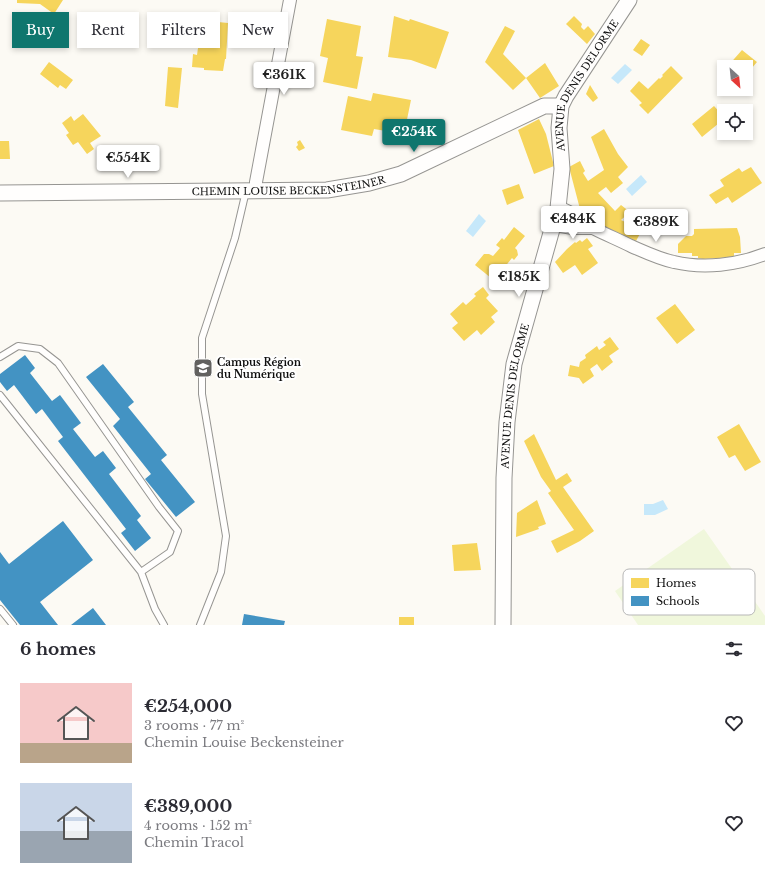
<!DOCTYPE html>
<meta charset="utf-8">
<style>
body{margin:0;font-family:"Libre Baskerville",serif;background:#f2f2f3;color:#2b2b33;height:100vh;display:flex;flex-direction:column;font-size:15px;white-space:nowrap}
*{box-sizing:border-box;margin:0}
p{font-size:13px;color:#7c7c81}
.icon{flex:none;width:22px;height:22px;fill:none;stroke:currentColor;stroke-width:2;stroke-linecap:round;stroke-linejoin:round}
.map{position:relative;height:625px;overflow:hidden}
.panel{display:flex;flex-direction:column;background:#fff;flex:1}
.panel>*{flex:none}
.hud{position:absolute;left:12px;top:12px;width:400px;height:36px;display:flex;gap:8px}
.needle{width:26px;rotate:153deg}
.controls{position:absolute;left:717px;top:60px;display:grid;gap:8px}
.controls a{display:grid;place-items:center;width:36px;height:36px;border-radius:0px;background:#fff;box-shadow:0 2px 6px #0003;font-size:20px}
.price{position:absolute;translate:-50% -34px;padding:0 9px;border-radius:4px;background:#fff;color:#222;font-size:13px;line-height:26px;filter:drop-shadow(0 1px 2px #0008)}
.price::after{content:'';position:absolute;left:50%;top:24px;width:12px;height:9px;margin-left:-6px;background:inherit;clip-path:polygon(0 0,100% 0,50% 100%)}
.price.active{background:#0f766e;color:#fff}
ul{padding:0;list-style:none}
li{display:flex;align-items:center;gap:12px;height:100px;padding:0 20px}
li span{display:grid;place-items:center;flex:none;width:112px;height:80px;border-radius:0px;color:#555}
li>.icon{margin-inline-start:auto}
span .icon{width:48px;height:48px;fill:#fffc;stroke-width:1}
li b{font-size:17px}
h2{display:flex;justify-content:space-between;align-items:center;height:48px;padding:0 20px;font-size:17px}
.chip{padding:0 14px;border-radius:0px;background:#fff;box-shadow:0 2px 6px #0003;font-size:14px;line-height:36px}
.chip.active{background:#0f766e;color:#fff}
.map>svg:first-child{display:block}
.pitch{fill:#f0f7dc}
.water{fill:#c6e8fa}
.homes{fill:#f6d55c}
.schools{fill:#4393c3}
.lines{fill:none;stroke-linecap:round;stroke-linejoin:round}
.service-casing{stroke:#969592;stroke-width:8}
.minor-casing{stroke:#969592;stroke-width:14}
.tertiary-casing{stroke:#969592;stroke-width:17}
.service{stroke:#fffefd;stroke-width:6}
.minor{stroke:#fffefd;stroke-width:12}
.tertiary{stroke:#fffefd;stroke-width:15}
.labels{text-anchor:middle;stroke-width:4;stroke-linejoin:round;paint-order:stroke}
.street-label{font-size:10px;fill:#0f0f0f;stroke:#fff}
.poi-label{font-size:10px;font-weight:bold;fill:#0f0f0f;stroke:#fff;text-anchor:start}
.key{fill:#fff;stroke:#b7b7b7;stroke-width:1}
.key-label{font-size:11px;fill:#0f0f0f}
</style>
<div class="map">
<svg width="765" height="625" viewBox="0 0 765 625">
<rect width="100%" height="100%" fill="#fcfaf4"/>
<!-- pitch -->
<path class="pitch" d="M 704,529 L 765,616 L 765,625 L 638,625 L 615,591 Z"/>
<!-- water -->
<path class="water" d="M 625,64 L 632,70 L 618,84 L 611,78 Z
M 641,175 L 647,182 L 632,196 L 626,189 Z
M 479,214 L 486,221 L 473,237 L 466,231 Z
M 663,500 L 668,509 L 655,515 L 644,515 L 644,504 L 653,504 Z"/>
<!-- homes -->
<path class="homes" d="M 17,0 L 63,0 L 54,14 L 40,4 L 17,3 Z
M 394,16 L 409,21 L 410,19 L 449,32 L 436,69 L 411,60 L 388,57 Z
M 574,16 L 582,24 L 581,27 L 584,30 L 588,26 L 595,34 L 587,44 L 566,24 Z
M 327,19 L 361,26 L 356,56 L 363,57 L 357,89 L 323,82 L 328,58 L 320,56 Z
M 208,21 L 228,23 L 226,59 L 225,59 L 223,71 L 204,70 L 204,68 L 192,67 L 193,54 L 197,55 L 200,34 L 203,34 L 204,29 L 207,29 Z
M 505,26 L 515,31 L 503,54 L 526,78 L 513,90 L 485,62 Z
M 641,39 L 650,45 L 642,56 L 633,50 Z
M 742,50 L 757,62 L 746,75 L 746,67 L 727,67 Z
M 49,62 L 73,80 L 66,89 L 60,85 L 58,88 L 40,74 Z
M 545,63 L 559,86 L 540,98 L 526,78 Z
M 671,66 L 683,78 L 648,114 L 639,105 L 642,103 L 630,91 L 639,81 L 648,89 L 659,78 L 660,79 L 663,76 L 662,75 Z
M 168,67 L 182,68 L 178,108 L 165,106 Z
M 590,85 L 598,98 L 593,102 L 586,94 Z
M 373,93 L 411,100 L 404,134 L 374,129 L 372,136 L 341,130 L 348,96 L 371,101 Z
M 714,106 L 724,117 L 724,119 L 702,137 L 692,124 Z
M 83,114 L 101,136 L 90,143 L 94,149 L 87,154 L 78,142 L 73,145 L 66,135 L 69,133 L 62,123 L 71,116 L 74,121 Z
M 539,119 L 546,134 L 554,166 L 534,174 L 518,130 Z
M 604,129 L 618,154 L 628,167 L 618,177 L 623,183 L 611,193 L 606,187 L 598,193 L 615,211 L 621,205 L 630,212 L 621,220 L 642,230 L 636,241 L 606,227 L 580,209 L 569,167 L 580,161 L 585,171 L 583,173 L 588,181 L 604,170 L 591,137 Z
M 300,140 L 305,148 L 299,151 L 296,147 L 298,145 L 297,142 Z
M 0,141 L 9,141 L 10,159 L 0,159 Z
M 751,167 L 762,183 L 732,203 L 728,197 L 716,204 L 709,195 L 724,186 L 720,180 L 739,168 L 742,172 Z
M 519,184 L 524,198 L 507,205 L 502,190 Z
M 668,210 L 672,214 L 666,220 L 663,216 Z
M 514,227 L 525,236 L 515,248 L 517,250 L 518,255 L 514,260 L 512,258 L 499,274 L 496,271 L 491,278 L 475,265 L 484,254 L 489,254 L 493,256 L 500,248 L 496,245 L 502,238 L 504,240 Z
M 737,228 L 740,237 L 741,253 L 734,253 L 734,257 L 703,259 L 698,258 L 698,256 L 692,256 L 692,253 L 678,253 L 678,244 L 686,236 L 692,236 L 694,234 L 694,229 Z
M 587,238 L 593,246 L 588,249 L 598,263 L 582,275 L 575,265 L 563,273 L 555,262 L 567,249 L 575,242 L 576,243 L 580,240 L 582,242 Z
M 483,287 L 489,295 L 486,298 L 498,311 L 491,317 L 495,322 L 481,335 L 477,330 L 464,341 L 452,328 L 458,323 L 450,314 L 463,302 L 466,305 L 476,296 L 474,294 Z
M 675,304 L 695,330 L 677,344 L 656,318 Z
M 610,337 L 619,349 L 609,356 L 613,362 L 602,371 L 597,364 L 590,369 L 594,376 L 583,384 L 579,378 L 568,376 L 570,365 L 579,367 L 580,362 L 586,358 L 585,355 L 597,346 L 599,350 L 606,345 L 603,342 Z
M 739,424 L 761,462 L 745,471 L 735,455 L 729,458 L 717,437 Z
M 534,434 L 556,480 L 567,473 L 572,481 L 563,487 L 594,531 L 580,541 L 557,553 L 551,541 L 574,530 L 548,493 L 551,491 L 541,477 L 524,441 Z
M 537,500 L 546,524 L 538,527 L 539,529 L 516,537 L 517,513 Z
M 477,543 L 481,570 L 454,571 L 452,545 Z
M 399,617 L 414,617 L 414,625 L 399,625 Z"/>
<!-- schools -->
<path class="schools" d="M 25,355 L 35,368 L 30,373 L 52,401 L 60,395 L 81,423 L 73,429 L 95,457 L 103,451 L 116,468 L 109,474 L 141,516 L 137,520 L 151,538 L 135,551 L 121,533 L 126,529 L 58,441 L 63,437 L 42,409 L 36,414 L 14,385 L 7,391 L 0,382 L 0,374 Z
M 103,364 L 134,402 L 128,407 L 167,455 L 161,460 L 195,502 L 176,517 L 145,479 L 151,474 L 113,426 L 120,419 L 86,377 Z
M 63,521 L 93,560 L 40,602 L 58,625 L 20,625 L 0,600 L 0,552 L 9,564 Z
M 93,608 L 106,625 L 71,625 Z
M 244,614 L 285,621 L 284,625 L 242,625 Z"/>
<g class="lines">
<!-- service casing -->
<g class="service-casing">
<path id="service" d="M 0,357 L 18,346 L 40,349 L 58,363 L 159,507 L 178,531 L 170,552 L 141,572
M 0,395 L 141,572 L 155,609 L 164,625
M 0,609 L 13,625
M 200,625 L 221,572 L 226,536 L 202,394 L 202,338 L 235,238 L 246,191"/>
</g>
<!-- minor casing -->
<g class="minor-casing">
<path id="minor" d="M 256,191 L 256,182 L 290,0
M 558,208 C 572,210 582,223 595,229 C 607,235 619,240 631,246 C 645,252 659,259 674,262 C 704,269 737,265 765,254
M 554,225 L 573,228 L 594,228"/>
</g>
<!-- tertiary casing -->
<g class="tertiary-casing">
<g id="tertiary">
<path id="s1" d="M 0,193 L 327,190 L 369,183 L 401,174 L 544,106 L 561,106"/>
<path id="s2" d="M 503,625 L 504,478 L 507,422 L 514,364 L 558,208 L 562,169 L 559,128 L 561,106 L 566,96 L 629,0"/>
</g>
</g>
<!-- service -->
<use href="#service" class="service"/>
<!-- minor -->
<use href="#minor" class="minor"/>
<!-- tertiary -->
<use href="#tertiary" class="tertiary"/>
</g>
<!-- icons -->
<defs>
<g id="university-square" transform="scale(1)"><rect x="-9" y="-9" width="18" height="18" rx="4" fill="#62615f" stroke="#fff"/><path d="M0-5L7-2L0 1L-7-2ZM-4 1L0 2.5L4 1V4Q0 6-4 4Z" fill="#fff"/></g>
</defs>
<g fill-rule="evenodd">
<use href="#university-square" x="203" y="368"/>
</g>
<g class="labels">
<!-- street labels -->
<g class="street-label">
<text dy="4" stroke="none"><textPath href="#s2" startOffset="554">AVENUE DENIS DELORME</textPath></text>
<text dy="4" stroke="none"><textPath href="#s1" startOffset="289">CHEMIN LOUISE BECKENSTEINER</textPath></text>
<text dy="4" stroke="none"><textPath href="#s2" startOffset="230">AVENUE DENIS DELORME</textPath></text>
</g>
<!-- poi labels -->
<g class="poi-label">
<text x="217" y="366">Campus Région<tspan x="217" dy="12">du Numérique</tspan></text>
</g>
</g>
<!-- legend -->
<rect x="623" y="569" width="132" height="46" rx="6" class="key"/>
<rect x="631" y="578" width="18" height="10" fill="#f6d55c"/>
<rect x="631" y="596" width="18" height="10" fill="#4393c3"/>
<g class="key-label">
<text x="656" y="587">Homes</text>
<text x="656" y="605">Schools</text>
</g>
</svg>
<div class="controls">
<a><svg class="needle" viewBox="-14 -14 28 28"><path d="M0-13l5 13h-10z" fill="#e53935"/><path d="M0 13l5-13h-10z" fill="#7c7c81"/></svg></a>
<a><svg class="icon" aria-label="locate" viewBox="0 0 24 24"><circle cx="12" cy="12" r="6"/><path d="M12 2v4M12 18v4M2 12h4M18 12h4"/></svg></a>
</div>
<b class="price" style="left:284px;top:96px">€361K</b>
<b class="price active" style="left:414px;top:153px">€254K</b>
<b class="price" style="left:128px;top:179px">€554K</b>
<b class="price" style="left:573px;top:240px">€484K</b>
<b class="price" style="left:656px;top:243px">€389K</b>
<b class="price" style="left:519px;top:298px">€185K</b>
<div class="hud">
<a class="chip active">Buy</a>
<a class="chip">Rent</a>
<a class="chip">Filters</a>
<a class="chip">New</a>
</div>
</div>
<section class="panel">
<h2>6 homes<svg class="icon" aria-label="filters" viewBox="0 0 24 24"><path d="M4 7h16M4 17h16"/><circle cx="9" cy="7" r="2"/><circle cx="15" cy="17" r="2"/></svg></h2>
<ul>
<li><span style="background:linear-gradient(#f6c9c9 75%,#b9a48a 0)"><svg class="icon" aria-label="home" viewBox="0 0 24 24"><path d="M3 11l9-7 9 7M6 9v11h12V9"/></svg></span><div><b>€254,000</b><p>3 rooms · 77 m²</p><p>Chemin Louise Beckensteiner</p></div><svg class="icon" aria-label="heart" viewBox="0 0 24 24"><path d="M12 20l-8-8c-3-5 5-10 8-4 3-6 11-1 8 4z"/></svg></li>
<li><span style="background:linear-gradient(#c9d6e8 60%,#9aa5b1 0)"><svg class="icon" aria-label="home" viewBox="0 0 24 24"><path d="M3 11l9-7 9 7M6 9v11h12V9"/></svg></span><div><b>€389,000</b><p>4 rooms · 152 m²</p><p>Chemin Tracol</p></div><svg class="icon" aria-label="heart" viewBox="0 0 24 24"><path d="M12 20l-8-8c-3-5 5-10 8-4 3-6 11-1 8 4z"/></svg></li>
</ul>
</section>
